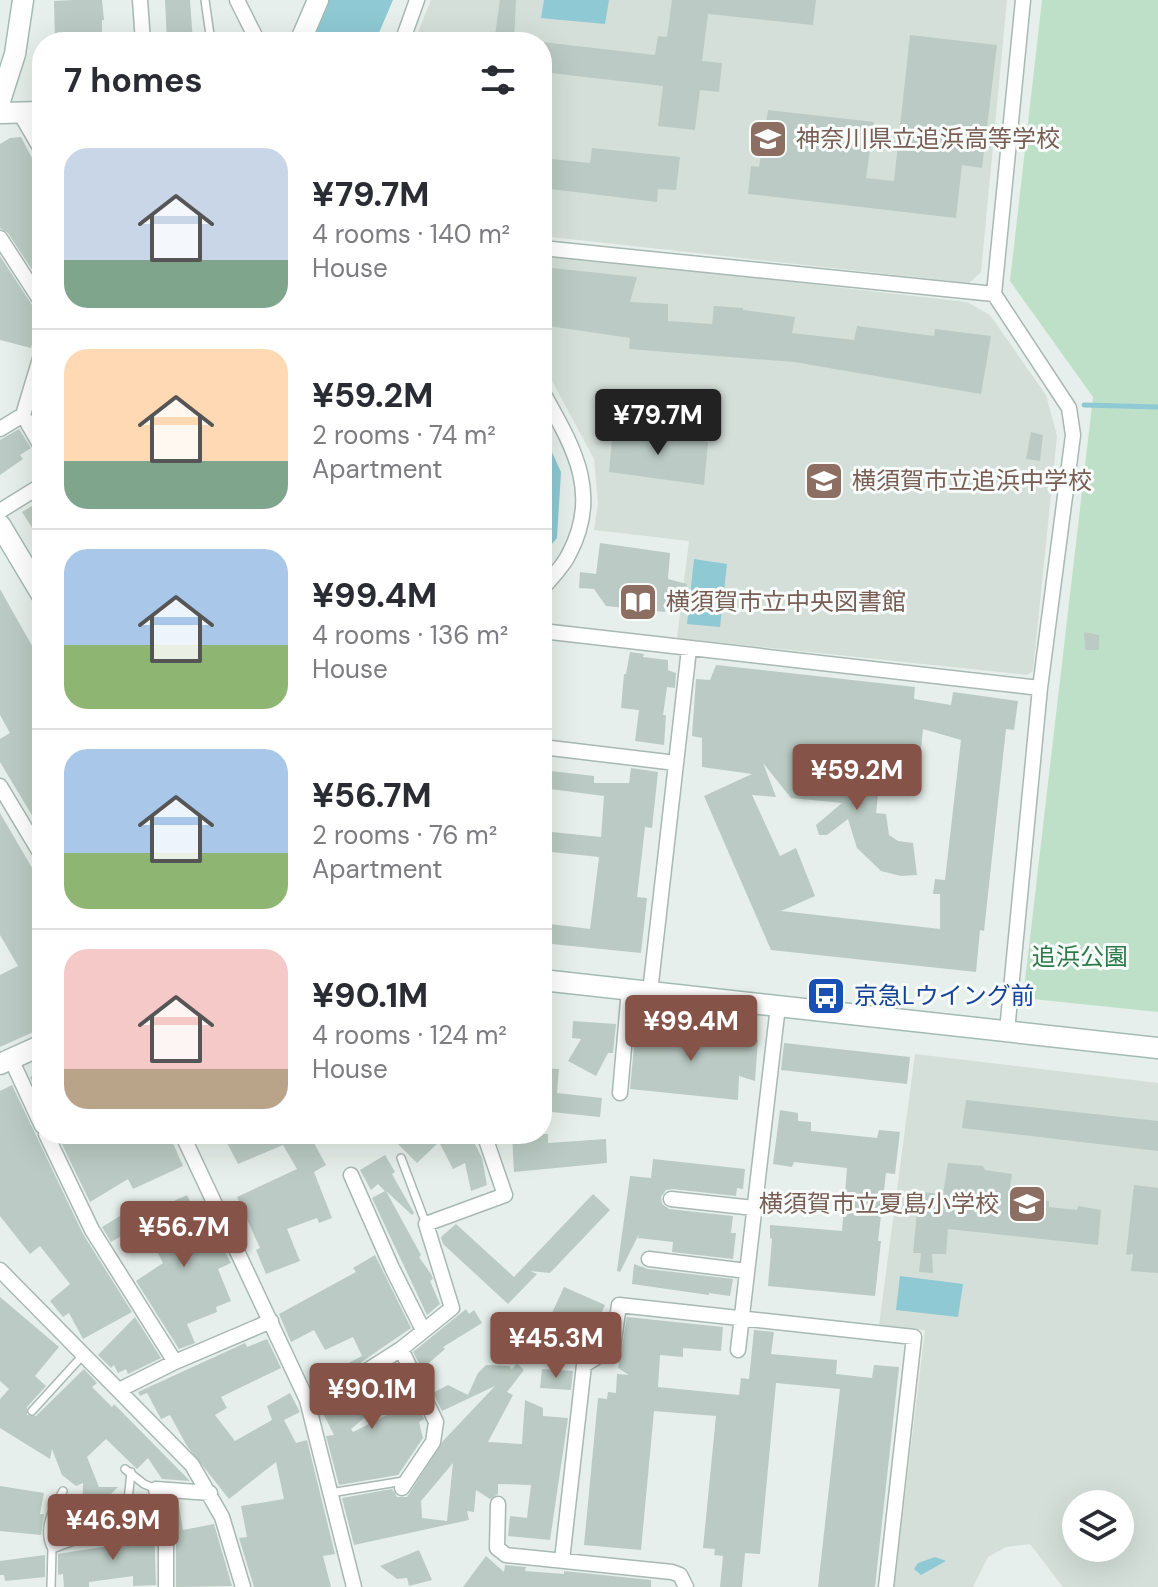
<!DOCTYPE html>
<meta charset="utf-8">
<style>
body{margin:0;font-family:"DM Sans","Noto Sans JP",sans-serif;background:#f2f2f3;color:#2b2b33;height:100vh;display:flex;flex-direction:column;font-size:30px;white-space:nowrap}
*{box-sizing:border-box;margin:0}
p{font-size:26px;color:#7c7c81}
.icon{flex:none;width:44px;height:44px;fill:none;stroke:currentColor;stroke-width:2;stroke-linecap:round;stroke-linejoin:round}
.map{position:relative;flex:1;overflow:hidden}
.sheet{position:absolute;left:32px;top:32px;width:520px;height:1112px;display:flex;flex-direction:column;background:#fff;border-radius:32px;box-shadow:0 8px 32px #0002}
.sheet>*{flex:none}
.controls{position:absolute;left:1062px;top:1490px;display:grid;gap:16px}
.controls a{display:grid;place-items:center;width:72px;height:72px;border-radius:50%;background:#fff;box-shadow:0 8px 32px #0002;font-size:40px}
.price{position:absolute;translate:-50% -68px;padding:0 18px;border-radius:8px;background:#855347;color:#fff;font-size:26px;line-height:52px;filter:drop-shadow(0 2px 4px #0008)}
.price::after{content:'';position:absolute;left:50%;top:48px;width:24px;height:18px;margin-left:-12px;background:inherit;clip-path:polygon(0 0,100% 0,50% 100%)}
.price.selected{background:#222;color:#fff}
ul{padding:0;list-style:none}
li{display:flex;align-items:center;gap:24px;height:200px;padding:0 32px}
li+li{border-top:2px solid #e1e1e2}
li span{display:grid;place-items:center;flex:none;width:224px;height:160px;border-radius:24px;color:#555}
li>.icon{margin-inline-start:auto}
span .icon{width:96px;height:96px;fill:#fffc;stroke-width:1}
li b{font-size:34px}
h2{display:flex;justify-content:space-between;align-items:center;height:96px;padding:0 32px;font-size:34px}
.map>svg:first-child{display:block}
.built{fill:#d4dfda;fill-rule:evenodd}
.green{fill:#bfe0c8}
.water{fill:#8ec9d4}
.lines{fill:none;stroke-linecap:round;stroke-linejoin:round}
.stream{stroke:#8ec9d4;stroke-width:5}
.building{fill:#bbcac4;fill-rule:evenodd}
.lane-casing{stroke:#a8b8b2;stroke-width:10}
.street-casing{stroke:#a8b8b2;stroke-width:17}
.secondary-casing{stroke:#a4bbb3;stroke-width:23}
.lane{stroke:#fff;stroke-width:7}
.street{stroke:#fff;stroke-width:14}
.secondary{stroke:#fff;stroke-width:20}
.labels{text-anchor:middle;stroke-width:6;stroke-linejoin:round;paint-order:stroke}
.education-label{font-size:24px;fill:#785e54;stroke:#f7fbf9;text-anchor:start}
.park-label{font-size:24px;fill:#2d7a4b;stroke:#f7fbf9}
.transit-label{font-size:24px;fill:#164399;stroke:#f7fbf9;text-anchor:start}
</style>
<div class="map">
<svg width="1158" height="1587" viewBox="0 0 1158 1587">
<rect width="100%" height="100%" fill="#e6efeb"/>
<!-- built -->
<path class="built" d="M 431,0 L 1007,0 L 981,272 L 969,283 L 542,236 L 542,42 L 414,42 Z
M 542,254 L 967,302 L 990,315 L 1046,395 L 1057,436 L 1033,671 L 1027,675 L 677,638 L 689,541 L 594,530 L 598,503 L 594,459 L 542,362 Z
M 915,1054 L 1158,1083 L 1158,1587 L 1063,1587 L 1030,1544 L 1006,1547 L 988,1557 L 973,1587 L 894,1587 L 925,1330 L 879,1325 ZM 1076,1504 L 1120,1504 L 1120,1548 L 1076,1548 Z"/>
<!-- green -->
<path class="green" d="M 1042,0 L 1158,0 L 1158,1012 L 1023,998 L 1093,397 L 1010,281 Z"/>
<!-- water -->
<path class="water" d="M 328,0 L 393,0 L 375,42 L 310,42 Z
M 544,0 L 609,0 L 605,24 L 541,18 Z
M 542,430 L 561,472 L 557,538 L 542,556 Z
M 694,559 L 727,564 L 720,627 L 687,624 Z
M 900,1276 L 963,1284 L 958,1317 L 896,1310 Z
M 935,1557 L 946,1561 L 921,1575 L 914,1569 L 918,1563 Z"/>
<g class="lines">
<!-- stream -->
<path class="stream" d="M 1084,405 L 1158,407"/>
</g>
<!-- building -->
<path class="building" d="M 74,0 L 102,0 L 104,20 L 102,20 L 102,42 L 55,42 L 54,1 Z
M 165,0 L 190,0 L 193,42 L 167,42 Z
M 500,0 L 516,0 L 514,42 L 494,42 Z
M 672,0 L 816,0 L 813,25 L 708,14 L 702,61 L 722,63 L 719,92 L 700,90 L 695,130 L 658,126 L 663,86 L 542,72 L 542,42 L 655,55 L 658,36 L 667,37 Z
M 910,35 L 997,45 L 982,168 L 962,165 L 956,218 L 748,194 L 751,166 L 759,167 L 768,110 L 874,122 L 866,178 L 894,181 Z
M 21,137 L 42,177 L 42,285 L 8,233 L 0,228 L 0,144 L 10,138 Z
M 592,148 L 680,157 L 676,190 L 658,189 L 657,202 L 542,188 L 542,158 L 590,163 Z
M 0,256 L 34,308 L 41,313 L 31,348 L 0,340 Z
M 542,267 L 637,277 L 630,302 L 668,304 L 668,321 L 712,324 L 714,306 L 743,308 L 743,310 L 795,317 L 792,333 L 854,340 L 857,326 L 934,336 L 935,329 L 991,336 L 981,394 L 794,362 L 629,349 L 630,338 L 542,325 Z
M 19,429 L 31,448 L 20,455 L 23,459 L 0,475 L 0,440 Z
M 613,429 L 708,442 L 704,485 L 609,472 Z
M 1031,432 L 1043,435 L 1040,461 L 1026,459 Z
M 37,503 L 42,511 L 42,543 L 22,512 Z
M 600,543 L 670,553 L 668,579 L 687,584 L 686,599 L 667,595 L 665,612 L 606,606 L 594,589 L 579,588 L 580,572 L 596,574 Z
M 0,589 L 35,651 L 42,647 L 42,832 L 0,762 L 0,739 L 10,733 L 0,715 Z
M 1084,632 L 1099,635 L 1099,650 L 1085,650 Z
M 630,652 L 644,654 L 643,657 L 668,660 L 668,670 L 676,673 L 675,688 L 667,687 L 663,715 L 666,715 L 664,745 L 635,741 L 639,710 L 621,708 L 624,674 L 626,674 Z
M 716,665 L 915,687 L 914,699 L 951,705 L 953,692 L 1018,701 L 1014,730 L 1006,729 L 984,931 L 980,930 L 976,972 L 771,950 L 704,796 L 752,774 L 702,767 L 702,738 L 692,736 L 696,679 L 710,680 ZM 923,729 L 961,740 L 945,880 L 935,879 L 933,894 L 940,894 L 940,929 L 781,911 L 815,896 L 796,848 L 780,856 L 752,795 L 776,797 L 763,763 L 791,798 L 842,803 L 816,825 L 819,835 L 827,835 L 848,819 L 857,848 L 881,871 L 901,876 L 917,875 L 913,843 L 898,841 L 889,835 L 886,814 L 876,813 L 881,770 L 904,772 L 907,759 L 920,759 Z
M 631,768 L 658,772 L 652,828 L 645,827 L 637,897 L 647,898 L 641,953 L 542,943 L 542,923 L 590,929 L 599,857 L 542,851 L 542,831 L 601,837 L 604,796 L 542,788 L 542,770 L 594,776 L 594,783 L 629,783 Z
M 0,813 L 42,885 L 42,1028 L 0,1047 L 0,975 L 18,966 L 0,935 Z
M 573,1021 L 616,1024 L 613,1053 L 608,1053 L 596,1076 L 568,1061 L 581,1039 L 572,1038 Z
M 636,1025 L 758,1040 L 755,1081 L 739,1076 L 738,1100 L 630,1089 Z
M 784,1043 L 910,1057 L 907,1084 L 781,1070 Z
M 542,1068 L 559,1069 L 557,1093 L 602,1098 L 600,1117 L 542,1111 Z
M 42,1071 L 42,1102 L 30,1077 Z
M 12,1085 L 83,1234 L 132,1312 L 83,1339 L 69,1313 L 63,1317 L 50,1301 L 70,1284 L 40,1246 L 30,1254 L 0,1216 L 0,1091 Z
M 966,1100 L 1158,1121 L 1158,1151 L 962,1128 Z
M 780,1110 L 798,1113 L 798,1121 L 811,1122 L 811,1131 L 877,1138 L 879,1130 L 900,1132 L 895,1174 L 886,1173 L 878,1241 L 881,1241 L 875,1296 L 768,1286 L 772,1239 L 770,1238 L 770,1225 L 842,1231 L 847,1168 L 794,1162 L 792,1167 L 773,1164 Z
M 57,1134 L 169,1134 L 183,1166 L 133,1189 L 128,1179 L 90,1202 Z
M 248,1134 L 309,1134 L 326,1165 L 314,1172 L 332,1218 L 319,1223 L 317,1218 L 287,1229 L 300,1261 L 266,1274 L 256,1250 L 260,1248 L 237,1197 L 297,1169 L 283,1145 L 238,1164 L 227,1143 Z
M 388,1134 L 470,1134 L 482,1158 L 487,1185 L 471,1191 L 465,1163 L 453,1169 L 439,1142 L 417,1163 Z
M 512,1134 L 548,1134 L 548,1143 L 606,1139 L 607,1163 L 514,1172 Z
M 385,1155 L 395,1172 L 392,1174 L 414,1213 L 412,1215 L 386,1191 L 421,1255 L 419,1257 L 431,1274 L 433,1279 L 430,1281 L 440,1304 L 427,1315 L 372,1198 L 385,1191 L 378,1184 L 371,1190 L 360,1170 Z
M 653,1159 L 745,1169 L 743,1189 L 737,1188 L 736,1196 L 672,1189 L 666,1190 L 661,1197 L 662,1204 L 669,1209 L 733,1216 L 731,1233 L 736,1233 L 733,1259 L 672,1252 L 673,1242 L 638,1238 L 639,1234 L 620,1272 L 617,1271 L 630,1176 L 651,1178 Z
M 948,1163 L 983,1166 L 985,1170 L 1012,1174 L 1009,1194 L 1049,1201 L 1049,1207 L 1077,1210 L 1078,1206 L 1101,1210 L 1098,1245 L 948,1229 L 946,1254 L 932,1254 L 933,1273 L 919,1272 L 921,1253 L 913,1253 L 919,1192 L 943,1194 Z
M 1134,1185 L 1158,1188 L 1158,1273 L 1131,1271 L 1133,1254 L 1126,1255 Z
M 593,1194 L 610,1210 L 550,1273 L 530,1271 L 537,1274 L 508,1304 L 443,1244 L 441,1237 L 456,1224 L 514,1277 Z
M 187,1195 L 198,1218 L 205,1215 L 231,1263 L 218,1269 L 231,1301 L 216,1307 L 217,1312 L 187,1324 L 195,1343 L 179,1349 L 136,1281 L 163,1263 L 139,1217 Z
M 125,1213 L 134,1229 L 111,1242 L 102,1227 Z
M 375,1255 L 411,1328 L 360,1363 L 338,1374 L 335,1370 L 362,1356 L 353,1337 L 325,1350 L 314,1330 L 291,1342 L 279,1314 L 356,1272 L 353,1268 Z
M 634,1264 L 648,1269 L 733,1279 L 730,1296 L 709,1293 L 709,1295 L 632,1284 Z
M 564,1287 L 605,1305 L 598,1321 L 593,1321 L 583,1337 L 577,1334 L 573,1341 L 566,1336 L 563,1342 L 545,1331 L 546,1339 L 517,1341 L 516,1325 L 544,1323 L 545,1328 Z
M 0,1297 L 59,1347 L 35,1376 L 46,1386 L 27,1407 L 27,1415 L 36,1416 L 84,1369 L 97,1383 L 92,1387 L 112,1407 L 114,1404 L 190,1481 L 162,1479 L 148,1458 L 137,1469 L 106,1439 L 87,1457 L 99,1487 L 118,1487 L 107,1498 L 122,1499 L 117,1513 L 107,1513 L 107,1517 L 101,1517 L 102,1521 L 82,1521 L 83,1483 L 76,1486 L 62,1475 L 52,1449 L 50,1459 L 0,1428 L 0,1399 L 9,1389 L 0,1381 Z
M 466,1309 L 469,1314 L 474,1310 L 482,1323 L 443,1347 L 445,1349 L 422,1369 L 413,1352 Z
M 135,1317 L 161,1358 L 128,1374 L 126,1369 L 118,1373 L 114,1365 L 111,1368 L 98,1355 Z
M 627,1317 L 723,1327 L 721,1351 L 683,1348 L 683,1357 L 660,1355 L 658,1387 L 739,1395 L 741,1378 L 749,1379 L 754,1330 L 774,1332 L 771,1354 L 837,1360 L 836,1374 L 872,1378 L 874,1365 L 899,1367 L 875,1587 L 818,1587 L 840,1389 L 776,1383 L 760,1554 L 745,1553 L 742,1587 L 720,1587 L 723,1556 L 714,1555 L 715,1549 L 703,1548 L 716,1416 L 654,1411 L 641,1550 L 584,1545 L 598,1398 L 607,1399 L 608,1392 L 616,1393 L 617,1374 L 629,1375 L 618,1368 Z
M 267,1339 L 281,1368 L 221,1397 L 227,1408 L 215,1415 L 235,1441 L 272,1420 L 267,1406 L 290,1393 L 300,1412 L 284,1420 L 296,1443 L 307,1440 L 334,1550 L 335,1554 L 323,1556 L 331,1587 L 254,1587 L 239,1538 L 247,1537 L 241,1506 L 284,1499 L 276,1462 L 229,1499 L 187,1446 L 170,1415 L 161,1419 L 147,1393 L 140,1396 L 138,1392 L 245,1343 L 247,1347 Z
M 517,1363 L 524,1370 L 507,1392 L 513,1395 L 488,1442 L 522,1444 L 525,1400 L 543,1408 L 543,1416 L 568,1418 L 550,1540 L 508,1536 L 510,1516 L 527,1518 L 531,1485 L 498,1484 L 498,1494 L 490,1499 L 476,1490 L 474,1512 L 467,1511 L 469,1520 L 354,1545 L 342,1498 L 392,1489 L 397,1497 L 407,1497 L 443,1441 L 495,1386 L 442,1411 L 433,1393 L 448,1385 L 468,1395 L 478,1373 L 486,1365 L 509,1366 L 512,1369 ZM 453,1463 L 447,1521 L 422,1518 L 421,1501 Z
M 397,1364 L 406,1382 L 351,1429 L 353,1432 L 415,1401 L 424,1419 L 419,1422 L 423,1438 L 398,1475 L 339,1485 L 326,1436 L 334,1435 L 319,1405 L 370,1381 Z
M 542,1369 L 573,1371 L 571,1390 L 540,1388 Z
M 0,1486 L 44,1493 L 40,1514 L 44,1514 L 41,1535 L 0,1531 Z
M 135,1498 L 148,1498 L 154,1522 L 133,1522 L 133,1513 L 131,1513 Z
M 169,1500 L 178,1501 L 183,1530 L 214,1524 L 232,1586 L 176,1587 L 176,1530 Z
M 154,1523 L 156,1585 L 133,1586 L 133,1576 L 89,1582 L 89,1587 L 64,1587 L 63,1574 L 58,1575 L 58,1554 L 133,1542 L 133,1529 Z
M 419,1550 L 432,1580 L 409,1586 L 407,1578 L 397,1579 L 380,1566 Z
M 45,1555 L 45,1577 L 5,1581 L 4,1575 L 0,1575 L 0,1561 Z
M 486,1556 L 504,1572 L 505,1565 L 526,1567 L 525,1571 L 564,1574 L 564,1571 L 651,1580 L 651,1587 L 463,1587 Z"/>
<g class="lines">
<!-- lane casing -->
<g class="lane-casing">
<path id="lane" d="M 205,0 L 211,42
M 401,1158 L 426,1224
M 32,1411 L 84,1354
M 125,1469 L 144,1484 L 156,1489
M 330,1493 L 404,1481
M 52,1549 C 41,1529 53,1509 63,1491
M 51,1587 L 52,1549 L 121,1524 L 128,1500 L 131,1472"/>
</g>
<!-- street casing -->
<g class="street-casing">
<path id="street" d="M 140,0 L 143,42
M 237,0 L 258,42
M 402,42 L 417,0
M 20,113 L 42,151
M 0,238 L 42,303
M 542,248 L 994,294 L 1069,408 L 1073,435 L 1040,688 L 1007,1031
M 994,294 L 1023,0
M 42,352 L 23,415 L 42,448
M 542,391 C 572,445 602,492 569,554 C 563,567 551,578 542,589
M 0,429 L 23,415
M 0,511 L 42,485
M 542,631 L 1040,688
M 542,747 L 676,763
M 0,786 L 42,856
M 650,992 L 689,649
M 11,1059 L 42,1126
M 620,1093 L 629,990
M 46,1134 L 92,1230 L 175,1362
M 182,1134 L 307,1400 L 354,1587
M 351,1175 L 392,1268 L 423,1330
M 671,1199 L 754,1208
M 649,1259 L 747,1271
M 0,1270 L 192,1465 L 222,1517 L 243,1587
M 401,1349 L 436,1422 L 433,1442 L 402,1488
M 738,1350 L 778,1006
M 119,1390 L 175,1362 L 271,1321
M 307,1400 L 365,1372 L 401,1349 L 452,1308 L 426,1224 L 505,1195 L 484,1134
M 498,1504 L 497,1548 L 506,1555 L 672,1572 L 680,1575 L 686,1587
M 562,1560 L 584,1365 L 613,1347 L 619,1305 L 914,1337 L 886,1587
M 166,1587 L 166,1530 L 156,1489 L 210,1493"/>
</g>
<!-- secondary casing -->
<g class="secondary-casing">
<path id="secondary" d="M 300,42 L 318,0
M 0,101 L 15,54 L 23,0
M 0,113 L 42,112
M 0,525 L 42,595
M 542,980 L 1158,1048
M 0,1064 L 42,1045"/>
</g>
<!-- lane -->
<use href="#lane" class="lane"/>
<!-- street -->
<use href="#street" class="street"/>
<!-- secondary -->
<use href="#secondary" class="secondary"/>
</g>
<!-- icons -->
<defs>
<g id="school-square" transform="scale(2)"><rect x="-9" y="-9" width="18" height="18" rx="4" fill="#8d6e63" stroke="#f7fbf9"/><path d="M0-5L7-2L0 1L-7-2ZM-4 1L0 2.5L4 1V4Q0 6-4 4Z" fill="#fff"/></g>
<g id="library-square" transform="scale(2)"><rect x="-9" y="-9" width="18" height="18" rx="4" fill="#8d6e63" stroke="#f7fbf9"/><path d="M-6-4Q-3-5.5-.7-3.5V5Q-3 3-6 4ZM6-4Q3-5.5 .7-3.5V5Q3 3 6 4Z" fill="#fff"/></g>
<g id="bus-square" transform="scale(2)"><rect x="-9" y="-9" width="18" height="18" rx="4" fill="#1a4fb4" stroke="#f7fbf9"/><path d="M-5-6H5V4H4V6H2V4H-2V6H-4V4H-5ZM-3.5-4V0h7V-4ZM-3.5 1.2v1.5H-2V1.2ZM2 1.2v1.5H3.5V1.2Z" fill="#fff"/></g>
</defs>
<g fill-rule="evenodd">
<use href="#school-square" x="768" y="139"/>
<use href="#school-square" x="824" y="481"/>
<use href="#library-square" x="638" y="602"/>
<use href="#bus-square" x="826" y="996"/>
<use href="#school-square" x="1027" y="1204"/>
</g>
<g class="labels">
<!-- education labels -->
<g class="education-label">
<text x="796" y="147">神奈川県立追浜高等学校</text>
<text x="852" y="489">横須賀市立追浜中学校</text>
<text x="666" y="610">横須賀市立中央図書館</text>
<text x="999" y="1212" text-anchor="end">横須賀市立夏島小学校</text>
</g>
<!-- park labels -->
<g class="park-label">
<text x="1080" y="965">追浜公園</text>
</g>
<!-- transit labels -->
<g class="transit-label">
<text x="854" y="1004">京急Lウイング前</text>
</g>
</g>
</svg>
<div class="controls">
<a><svg class="icon" aria-label="layers" viewBox="0 0 24 24"><path d="M12 4l9 5-9 5-9-5zM3 14l9 5 9-5"/></svg></a>
</div>
<b class="price selected" style="left:658px;top:457px">¥79.7M</b>
<b class="price" style="left:857px;top:812px">¥59.2M</b>
<b class="price" style="left:691px;top:1063px">¥99.4M</b>
<b class="price" style="left:184px;top:1269px">¥56.7M</b>
<b class="price" style="left:556px;top:1380px">¥45.3M</b>
<b class="price" style="left:372px;top:1431px">¥90.1M</b>
<b class="price" style="left:113px;top:1562px">¥46.9M</b>
<section class="sheet">
<h2>7 homes<svg class="icon" aria-label="filters" viewBox="0 0 24 24"><path d="M4 7h16M4 17h16"/><circle cx="9" cy="7" r="2"/><circle cx="15" cy="17" r="2"/></svg></h2>
<ul>
<li><span style="background:linear-gradient(#c9d6e8 70%,#7fa58c 0)"><svg class="icon" aria-label="home" viewBox="0 0 24 24"><path d="M3 11l9-7 9 7M6 9v11h12V9"/></svg></span><div><b>¥79.7M</b><p>4 rooms · 140 m²</p><p>House</p></div></li>
<li><span style="background:linear-gradient(#ffd9b3 70%,#7fa58c 0)"><svg class="icon" aria-label="home" viewBox="0 0 24 24"><path d="M3 11l9-7 9 7M6 9v11h12V9"/></svg></span><div><b>¥59.2M</b><p>2 rooms · 74 m²</p><p>Apartment</p></div></li>
<li><span style="background:linear-gradient(#a9c7e8 60%,#8fb573 0)"><svg class="icon" aria-label="home" viewBox="0 0 24 24"><path d="M3 11l9-7 9 7M6 9v11h12V9"/></svg></span><div><b>¥99.4M</b><p>4 rooms · 136 m²</p><p>House</p></div></li>
<li><span style="background:linear-gradient(#a9c7e8 65%,#8fb573 0)"><svg class="icon" aria-label="home" viewBox="0 0 24 24"><path d="M3 11l9-7 9 7M6 9v11h12V9"/></svg></span><div><b>¥56.7M</b><p>2 rooms · 76 m²</p><p>Apartment</p></div></li>
<li><span style="background:linear-gradient(#f6c9c9 75%,#b9a48a 0)"><svg class="icon" aria-label="home" viewBox="0 0 24 24"><path d="M3 11l9-7 9 7M6 9v11h12V9"/></svg></span><div><b>¥90.1M</b><p>4 rooms · 124 m²</p><p>House</p></div></li>
</ul>
</section>
</div>
